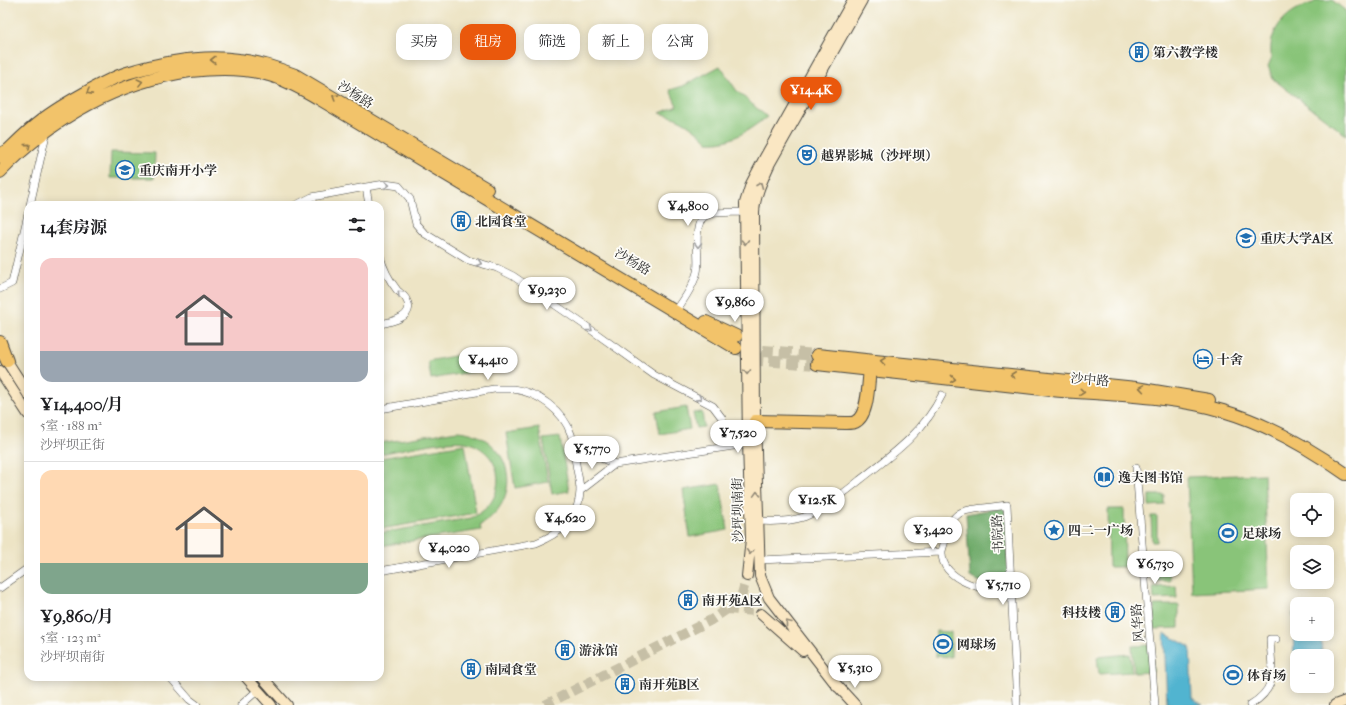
<!DOCTYPE html>
<html lang="zh">
<meta charset="utf-8">
<style>
body{margin:0;font-family:"IM FELL French Canon","Noto Serif SC",serif;background:#f2f2f2;color:#202124;height:100vh;display:flex;flex-direction:column;font-size:15px;white-space:nowrap}
*{box-sizing:border-box;margin:0}
p{font-size:13px;color:#757577}
.icon{flex:none;width:22px;height:22px;fill:none;stroke:currentColor;stroke-width:2;stroke-linecap:round;stroke-linejoin:round}
.map{position:relative;flex:1;overflow:hidden}
.drawer{position:absolute;left:24px;top:201px;width:360px;height:480px;display:flex;flex-direction:column;background:#fff;border-radius:12px;box-shadow:0 2px 10px #0003}
.drawer>*{flex:none}
.hud{position:absolute;left:396px;top:24px;width:380px;height:36px;display:flex;gap:8px}
.fabs{position:absolute;left:1290px;top:493px;display:grid;gap:8px}
.fabs a{display:grid;place-items:center;width:44px;height:44px;border-radius:8px;background:#fff;box-shadow:0 2px 10px #0003;font-size:20px}
.price{position:absolute;translate:-50% -34px;padding:0 9px;border-radius:14px;background:#fff;color:#222;font-size:13px;line-height:26px;filter:drop-shadow(0 1px 2px #0008)}
.price::after{content:'';position:absolute;left:50%;top:24px;width:12px;height:9px;margin-left:-6px;background:inherit;clip-path:polygon(0 0,100% 0,50% 100%)}
.price.on{background:#ea580c;color:#fff}
ul{padding:0;list-style:none}
li{display:grid;align-content:center;gap:8px;height:212px;padding:0 16px}
li+li{border-top:1px solid #e0e0e0}
li span{display:grid;place-items:center;height:124px;border-radius:12px;color:#555}
li>.icon{margin-inline-start:auto}
span .icon{width:72px;height:72px;fill:#fffc;stroke-width:1}
li b{font-size:17px}
h2{display:flex;justify-content:space-between;align-items:center;height:48px;padding:0 16px;font-size:17px}
.tag{padding:0 14px;border-radius:12px;background:#fff;box-shadow:0 2px 10px #0003;font-size:14px;line-height:36px}
.tag.on{background:#ea580c;color:#fff}
.map>svg:first-child{display:block}
.green{fill:#89c479;stroke:#5a7852}
.forest{fill:#6eaa69;stroke:#4c6a4a}
.water{fill:#51b4d0;stroke:#3e707e}
.lines{fill:none;stroke-linecap:round;stroke-linejoin:round}
.secondary-tunnel{stroke:#c6bfa6;stroke-width:10;stroke-dasharray:10 5;stroke-linecap:butt}
.primary-tunnel{stroke:#c6bfa6;stroke-width:12;stroke-dasharray:12 6;stroke-linecap:butt}
.street-casing{stroke:#484742;stroke-width:8}
.secondary-casing{stroke:#484742;stroke-width:12}
.primary-casing{stroke:#484742;stroke-width:14}
.highway-casing{stroke:#484742;stroke-width:14}
.street{stroke:#fff;stroke-width:7}
.secondary{stroke:#fae7c3;stroke-width:10}
.primary{stroke:#f2c36a;stroke-width:12}
.highway{stroke:#f2c36a;stroke-width:13}
.oneway{stroke:#8e774a}
.oneway2{stroke:#a0a0a0}
.oneway3{stroke:#928977}
.labels{text-anchor:middle;stroke-width:3.5;stroke-linejoin:round;paint-order:stroke}
.poi-label{font-size:13px;font-weight:bold;fill:#2b2b2b;stroke:#fdfcf7;text-anchor:start}
.street-label{font-size:13px;fill:#2b2b2b;stroke:#fdfcf7}
</style>
<div class="map">
<svg width="1346" height="705" viewBox="0 0 1346 705">
<rect width="100%" height="100%" fill="#fdfcf7"/>
<filter id="ink" filterUnits="userSpaceOnUse"><feTurbulence type="fractalNoise" baseFrequency=".025" numOctaves="2"/><feDisplacementMap in="SourceGraphic" scale="8" xChannelSelector="R" yChannelSelector="G"/><feConvolveMatrix kernelMatrix="1 2 1 2 8 2 1 2 1" color-interpolation-filters="sRGB"/></filter>
<filter id="wash" filterUnits="userSpaceOnUse"><feTurbulence type="fractalNoise" baseFrequency=".012" numOctaves="4" result="noise"/><feDisplacementMap in="SourceGraphic" scale="16" xChannelSelector="R" yChannelSelector="G"/><feGaussianBlur stdDeviation="0.9" result="paint"/><feColorMatrix in="noise" values="0 0 0 0 0 0 0 0 0 0 0 0 0 0 0 0 0 1.4 0 .05"/><feComposite in="paint" operator="in"/></filter>
<g filter="url(#wash)">
<rect width="100%" height="100%" fill="#ede4c5"/>
<!-- green -->
<path class="green" d="M 1315,0 L 1332,0 L 1346,11 L 1346,135 L 1273,79 L 1268,66 C 1273,58 1270,54 1271,45 C 1274,22 1293,8 1313,3 Z
M 720,66 L 737,91 L 767,117 C 748,130 732,144 708,142 C 694,127 681,118 660,113 L 677,106 L 670,90 L 683,86 Z
M 111,152 L 155,153 L 154,178 L 110,178 Z
M 480,351 L 483,370 L 431,379 L 428,361 Z
M 686,407 L 690,429 L 660,434 L 656,412 Z
M 702,412 L 704,427 L 696,428 L 693,413 Z
M 539,428 L 548,482 L 515,488 L 506,433 Z
M 457,431 C 511,434 527,498 480,525 L 481,530 L 380,546 L 380,533 L 471,518 C 484,512 495,502 497,487 C 499,478 497,468 492,460 C 486,451 476,444 465,442 C 446,439 401,450 380,454 L 380,443 Z
M 560,437 L 569,491 L 552,494 L 543,439 Z
M 465,444 L 476,513 L 380,529 L 380,458 Z
M 1264,474 L 1269,589 L 1192,593 L 1187,477 Z
M 720,484 L 728,530 L 690,537 L 683,490 Z
M 1149,495 L 1164,495 L 1164,505 L 1149,506 Z
M 1108,509 L 1124,509 L 1125,567 L 1109,567 Z
M 1151,516 L 1157,516 L 1157,542 L 1152,542 Z
M 1169,552 L 1170,581 L 1156,581 L 1155,553 Z
M 1176,586 L 1177,598 L 1154,599 L 1153,587 Z
M 1154,605 L 1179,605 L 1179,628 L 1154,629 Z
M 936,631 L 951,632 L 951,657 L 935,656 Z
M 1152,645 L 1153,672 L 1134,673 L 1132,646 Z
M 1130,654 L 1132,672 L 1099,674 L 1097,657 Z"/>
<!-- forest -->
<path class="forest" d="M 1005,507 L 1009,588 L 985,584 L 970,577 L 966,514 Z"/>
<!-- water -->
<path class="water" d="M 1297,612 L 1297,634 L 1321,634 L 1322,656 L 1297,656 L 1297,664 L 1294,664 L 1293,613 Z
M 1164,633 L 1190,647 L 1192,698 L 1203,705 L 1167,705 Z"/>
</g>
<g filter="url(#ink)">
<g class="lines">
<!-- secondary-tunnel -->
<path class="secondary-tunnel" d="M 727,609 L 756,611 L 761,614
M 545,705 L 711,620 L 727,609 L 742,594 L 747,576"/>
<!-- primary-tunnel -->
<path class="primary-tunnel" d="M 746,342 L 763,351 L 817,355
M 736,348 L 761,360 L 817,364"/>
<!-- street casing -->
<g class="street-casing">
<path id="street" d="M 30,205 L 47,130
M 296,205 L 312,197 L 366,187
M 369,205 L 366,187 L 385,184 L 399,186 L 410,199 L 416,224 L 424,233 L 468,260 L 497,268 L 513,276 L 583,324 L 654,375 L 713,406 L 722,418 L 727,447
M 380,256 C 383,268 390,281 397,290 C 400,293 405,296 406,299 C 417,317 391,322 380,324
M 0,289 L 12,283 L 28,214
M 675,312 C 684,300 693,287 697,272 C 701,257 689,218 710,214 C 722,211 737,213 750,212
M 380,409 L 494,389 C 500,389 507,389 513,389 C 537,392 563,410 571,434 C 574,443 574,454 576,464 C 577,472 580,482 580,491 C 579,518 559,534 536,543 L 380,571
M 573,446 L 615,464
M 1136,468 L 1155,705
M 580,491 L 615,464 L 753,443
M 758,521 C 774,522 788,522 804,517 C 824,509 843,494 860,480 C 892,455 924,432 942,395
M 759,560 L 942,552
M 0,588 L 28,568
M 1012,592 C 989,592 940,582 942,551 C 943,547 945,541 946,537 C 948,527 953,516 962,512 C 971,508 997,507 1007,505 L 1017,705
M 170,677 L 189,699 L 197,705
M 241,705 L 258,690
M 1250,705 C 1280,687 1271,669 1270,639 L 1276,639"/>
</g>
<!-- secondary casing -->
<g class="secondary-casing">
<path id="secondary" d="M 3,355 L 28,394
M 0,371 L 28,414
M 747,576 L 751,539 L 748,443 L 745,203 L 751,184 L 764,159 L 853,0
M 761,614 L 803,651
M 246,677 L 271,705
M 262,677 L 287,705
M 834,682 L 855,705
M 838,687 L 769,598 L 760,576 L 755,421 L 754,212 C 755,194 763,179 770,163 L 862,0
M 1335,705 L 1346,701"/>
</g>
<!-- primary casing -->
<g class="primary-casing">
<path id="primary" d="M 1,157 C 14,145 27,131 42,120 C 60,106 106,80 127,73 C 161,63 204,55 239,60 C 259,62 276,68 295,75 L 487,189
M 0,172 C 52,118 115,82 190,71 C 216,68 244,67 269,75 C 287,80 302,89 318,98 L 736,348
M 706,322 L 736,336
M 0,342 L 7,361
M 817,355 L 1136,388 L 1209,400
M 817,364 C 895,372 973,382 1051,390 C 1107,395 1169,395 1223,411 C 1268,424 1308,447 1346,474
M 755,421 L 846,423 C 849,423 853,423 855,422 C 869,416 868,382 870,369"/>
</g>
<!-- highway casing -->
<g class="highway-casing">
<path id="highway" d="M 0,154 L 8,151"/>
</g>
<!-- street -->
<use href="#street" class="street"/>
<!-- secondary -->
<use href="#secondary" class="secondary"/>
<!-- primary -->
<use href="#primary" class="primary"/>
<!-- highway -->
<use href="#highway" class="highway"/>
</g>
<!-- one-way arrows -->
<defs><path id="oneway-chevron" d="M-2-3.5L2.5 0L-2 3.5" fill="none" stroke-width="1.6" stroke-linecap="round" stroke-linejoin="round"/></defs>
<g class="oneway">
<use href="#oneway-chevron" transform="translate(213 60) rotate(180)"/>
<use href="#oneway-chevron" transform="translate(140 82) rotate(-14)"/>
<use href="#oneway-chevron" transform="translate(89 92) rotate(152)"/>
<use href="#oneway-chevron" transform="translate(335 97) rotate(-148)"/>
<use href="#oneway-chevron" transform="translate(28 146) rotate(-40)"/>
<use href="#oneway-chevron" transform="translate(883 361) rotate(-173)"/>
<use href="#oneway-chevron" transform="translate(1013 375) rotate(-174)"/>
<use href="#oneway-chevron" transform="translate(953 379) rotate(6)"/>
<use href="#oneway-chevron" transform="translate(1142 388) rotate(-171)"/>
<use href="#oneway-chevron" transform="translate(1082 392) rotate(5)"/>
</g>
<g class="oneway2">
<use href="#oneway-chevron" transform="translate(387 185) rotate(2)"/>
<use href="#oneway-chevron" transform="translate(698 245) rotate(90)"/>
<use href="#oneway-chevron" transform="translate(479 263) rotate(18)"/>
<use href="#oneway-chevron" transform="translate(400 293) rotate(-134)"/>
<use href="#oneway-chevron" transform="translate(590 329) rotate(36)"/>
<use href="#oneway-chevron" transform="translate(699 398) rotate(28)"/>
</g>
<g class="oneway3">
<use href="#oneway-chevron" transform="translate(760 185) rotate(-68)"/>
<use href="#oneway-chevron" transform="translate(745 242) rotate(89)"/>
<use href="#oneway-chevron" transform="translate(747 372) rotate(89)"/>
<use href="#oneway-chevron" transform="translate(757 494) rotate(-92)"/>
<use href="#oneway-chevron" transform="translate(750 552) rotate(94)"/>
<use href="#oneway-chevron" transform="translate(788 623) rotate(-128)"/>
</g>
</g>
<!-- icons -->
<defs>
<g id="building-ring" transform="scale(1)"><circle r="9.5" fill="#fdfcf7" stroke="#1f6fb2" stroke-width="1.5"/><path d="M-4-6H4V6H1V3H-1V6H-4ZM-2.5-4.3h1.7v1.8h-1.7ZM.8-4.3h1.7v1.8H.8ZM-2.5-1h1.7V.8h-1.7ZM.8-1h1.7V.8H.8Z" fill="#1f6fb2"/></g>
<g id="theatre-ring" transform="scale(1)"><circle r="9.5" fill="#fdfcf7" stroke="#1f6fb2" stroke-width="1.5"/><path d="M-5-5.5Q0-4 5-5.5V0Q5 5 0 6Q-5 5-5 0ZM-3.3-2.5H-1v1.5H-3.3ZM1-2.5H3.3v1.5H1ZM-2.8 1Q0 5.5 2.8 1Z" fill="#1f6fb2"/></g>
<g id="school-ring" transform="scale(1)"><circle r="9.5" fill="#fdfcf7" stroke="#1f6fb2" stroke-width="1.5"/><path d="M0-5L7-2L0 1L-7-2ZM-4 1L0 2.5L4 1V4Q0 6-4 4Z" fill="#1f6fb2"/></g>
<g id="university-ring" transform="scale(1)"><circle r="9.5" fill="#fdfcf7" stroke="#1f6fb2" stroke-width="1.5"/><path d="M0-5L7-2L0 1L-7-2ZM-4 1L0 2.5L4 1V4Q0 6-4 4Z" fill="#1f6fb2"/></g>
<g id="hotel-ring" transform="scale(1)"><circle r="9.5" fill="#fdfcf7" stroke="#1f6fb2" stroke-width="1.5"/><path d="M-6-4.5h1.5V1H6V5H4.5V3h-9V5H-6ZM-4 0a1.8 1.8 0 1 1 3.6 0ZM.5 0V-2.5h3Q6-2.5 6 0Z" fill="#1f6fb2"/></g>
<g id="library-ring" transform="scale(1)"><circle r="9.5" fill="#fdfcf7" stroke="#1f6fb2" stroke-width="1.5"/><path d="M-6-4Q-3-5.5-.7-3.5V5Q-3 3-6 4ZM6-4Q3-5.5 .7-3.5V5Q3 3 6 4Z" fill="#1f6fb2"/></g>
<g id="sight-ring" transform="scale(1)"><circle r="9.5" fill="#fdfcf7" stroke="#1f6fb2" stroke-width="1.5"/><path d="M0-6L1.8-2.2L6-1.7L2.9 1.2L3.7 5.4L0 3.3L-3.7 5.4L-2.9 1.2L-6-1.7L-1.8-2.2Z" fill="#1f6fb2"/></g>
<g id="stadium-ring" transform="scale(1)"><circle r="9.5" fill="#fdfcf7" stroke="#1f6fb2" stroke-width="1.5"/><path d="M0-5a6.5 5 0 1 0 0 10a6.5 5 0 1 0 0-10ZM-3.5-1.8h7v3.6h-7Z" fill="#1f6fb2"/></g>
</defs>
<g fill-rule="evenodd">
<use href="#building-ring" x="1139" y="52"/>
<use href="#theatre-ring" x="807" y="155"/>
<use href="#school-ring" x="125" y="170"/>
<use href="#building-ring" x="461" y="221"/>
<use href="#university-ring" x="1246" y="238"/>
<use href="#hotel-ring" x="1203" y="359"/>
<use href="#library-ring" x="1104" y="477"/>
<use href="#sight-ring" x="1054" y="530"/>
<use href="#stadium-ring" x="1228" y="533"/>
<use href="#building-ring" x="688" y="600"/>
<use href="#building-ring" x="1115" y="612"/>
<use href="#stadium-ring" x="943" y="644"/>
<use href="#building-ring" x="565" y="650"/>
<use href="#building-ring" x="471" y="669"/>
<use href="#stadium-ring" x="1233" y="675"/>
<use href="#building-ring" x="625" y="684"/>
</g>
<g class="labels">
<!-- poi labels -->
<g class="poi-label">
<text x="1153" y="57">第六教学楼</text>
<text x="821" y="160">越界影城（沙坪坝）</text>
<text x="139" y="175">重庆南开小学</text>
<text x="475" y="226">北园食堂</text>
<text x="1260" y="243">重庆大学A区</text>
<text x="1217" y="364">十舍</text>
<text x="1118" y="482">逸夫图书馆</text>
<text x="1068" y="535">四二一广场</text>
<text x="1242" y="538">足球场</text>
<text x="702" y="605">南开苑A区</text>
<text x="1101" y="617" text-anchor="end">科技楼</text>
<text x="957" y="649">网球场</text>
<text x="579" y="655">游泳馆</text>
<text x="485" y="674">南园食堂</text>
<text x="1247" y="680">体育场</text>
<text x="639" y="689">南开苑B区</text>
</g>
<!-- street labels -->
<g class="street-label">
<text transform="translate(356 94) rotate(32)" y="5">沙杨路</text>
<text transform="translate(633 261) rotate(31)" y="5">沙杨路</text>
<text transform="translate(1090 379) rotate(5)" y="5">沙中路</text>
<text transform="translate(737 510) rotate(-91)" y="5">沙坪坝南街</text>
<text transform="translate(997 534) rotate(-93)" y="5">书院路</text>
<text transform="translate(1137 623) rotate(-95)" y="5">风华路</text>
</g>
</g>
</svg>
<div class="fabs">
<a><svg class="icon" aria-label="locate" viewBox="0 0 24 24"><circle cx="12" cy="12" r="6"/><path d="M12 2v4M12 18v4M2 12h4M18 12h4"/></svg></a>
<a><svg class="icon" aria-label="layers" viewBox="0 0 24 24"><path d="M12 4l9 5-9 5-9-5zM3 14l9 5 9-5"/></svg></a>
<a>+</a>
<a>−</a>
</div>
<b class="price on" style="left:811px;top:111px">¥14.4K</b>
<b class="price" style="left:688px;top:227px">¥4,800</b>
<b class="price" style="left:547px;top:311px">¥9,230</b>
<b class="price" style="left:735px;top:323px">¥9,860</b>
<b class="price" style="left:488px;top:381px">¥4,410</b>
<b class="price" style="left:738px;top:454px">¥7,520</b>
<b class="price" style="left:592px;top:470px">¥5,770</b>
<b class="price" style="left:817px;top:521px">¥12.5K</b>
<b class="price" style="left:565px;top:539px">¥4,620</b>
<b class="price" style="left:933px;top:551px">¥3,420</b>
<b class="price" style="left:449px;top:569px">¥4,020</b>
<b class="price" style="left:1155px;top:585px">¥6,730</b>
<b class="price" style="left:1003px;top:606px">¥5,710</b>
<b class="price" style="left:855px;top:689px">¥5,310</b>
<div class="hud">
<a class="tag">买房</a>
<a class="tag on">租房</a>
<a class="tag">筛选</a>
<a class="tag">新上</a>
<a class="tag">公寓</a>
</div>
<section class="drawer">
<h2>14套房源<svg class="icon" aria-label="filters" viewBox="0 0 24 24"><path d="M4 7h16M4 17h16"/><circle cx="9" cy="7" r="2"/><circle cx="15" cy="17" r="2"/></svg></h2>
<ul>
<li><span style="background:linear-gradient(#f6c9c9 75%,#9aa5b1 0)"><svg class="icon" aria-label="home" viewBox="0 0 24 24"><path d="M3 11l9-7 9 7M6 9v11h12V9"/></svg></span><div><b>¥14,400/月</b><p>5室 · 188 m²</p><p>沙坪坝正街</p></div></li>
<li><span style="background:linear-gradient(#ffd9b3 75%,#7fa58c 0)"><svg class="icon" aria-label="home" viewBox="0 0 24 24"><path d="M3 11l9-7 9 7M6 9v11h12V9"/></svg></span><div><b>¥9,860/月</b><p>5室 · 123 m²</p><p>沙坪坝南街</p></div></li>
</ul>
</section>
</div>
